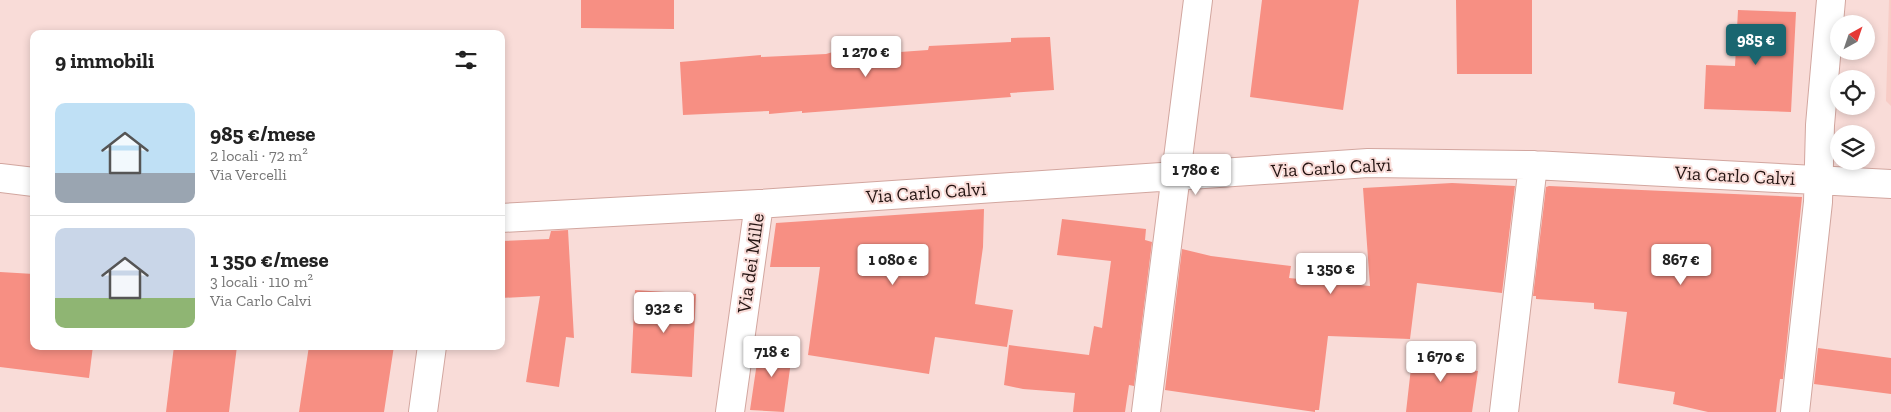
<!DOCTYPE html>
<html lang="it">
<meta charset="utf-8">
<style>
body{margin:0;font-family:"Zilla Slab",serif;background:#f2f2f2;color:#222;height:100vh;display:flex;flex-direction:column;font-size:19px;white-space:nowrap}
*{box-sizing:border-box;margin:0}
p{font-size:16px;color:#767676}
.icon{flex:none;width:28px;height:28px;fill:none;stroke:currentColor;stroke-width:2;stroke-linecap:round;stroke-linejoin:round}
.map{position:relative;flex:1;overflow:hidden}
.panel{position:absolute;left:30px;top:30px;width:475px;height:320px;display:flex;flex-direction:column;background:#fff;border-radius:10px;box-shadow:0 2px 8px #0003}
.panel>*{flex:none}
.needle{width:32px;rotate:40deg}
.tools{position:absolute;left:1830px;top:15px;display:grid;gap:10px}
.tools a{display:grid;place-items:center;width:45px;height:45px;border-radius:50%;background:#fff;box-shadow:0 2px 8px #0003;font-size:25px}
.price{position:absolute;translate:-50% -42px;padding:0 11px;border-radius:5px;background:#fff;color:#222;font-size:16px;line-height:32px;filter:drop-shadow(0 1px 2px #0008)}
.price::after{content:'';position:absolute;left:50%;top:30px;width:15px;height:11px;margin-left:-8px;background:inherit;clip-path:polygon(0 0,100% 0,50% 100%)}
.price.on{background:#1a6670;color:#fff}
ul{padding:0;list-style:none}
li{display:flex;align-items:center;gap:15px;height:125px;padding:0 25px}
li+li{border-top:1px solid #e0e0e0}
li span{display:grid;place-items:center;flex:none;width:140px;height:100px;border-radius:10px;color:#555}
li>.icon{margin-inline-start:auto}
span .icon{width:60px;height:60px;fill:#fffc;stroke-width:1}
li b{font-size:21px}
h2{display:flex;justify-content:space-between;align-items:center;height:60px;padding:0 25px;font-size:21px}
.map>svg:first-child{display:block}
.built{fill:#f8ccc6}
.building{fill:#f78f83}
.lines{fill:none;stroke-linecap:round;stroke-linejoin:round}
.minor-casing{stroke:#d2a69f;stroke-width:30}
.minor{stroke:#fff;stroke-width:28}
.labels{text-anchor:middle;stroke-width:4;stroke-linejoin:round;paint-order:stroke}
.street-label{font-size:19px;fill:#241412;stroke:#f9dcd8}
</style>
<div class="map">
<svg width="1891" height="412" viewBox="0 0 1891 412">
<rect width="100%" height="100%" fill="#f9dcd8"/>
<!-- built -->
<path class="built" d="M 1889,0 L 1891,0 L 1891,106 L 1886,101 Z"/>
<!-- building -->
<path class="building" d="M 581,0 L 674,0 L 674,29 L 581,28 Z
M 1262,0 L 1359,0 L 1343,110 L 1250,97 Z
M 1456,0 L 1532,0 L 1532,74 L 1457,74 Z
M 1738,10 L 1796,12 L 1791,112 L 1704,109 L 1706,65 L 1735,66 Z
M 1050,37 L 1054,90 L 1010,93 L 1011,97 L 802,113 L 802,111 L 769,114 L 769,111 L 683,115 L 680,62 L 761,55 L 761,57 L 826,54 L 843,49 L 844,56 L 928,50 L 929,46 L 1011,42 L 1011,38 Z
M 1452,183 L 1515,186 L 1502,293 L 1417,283 L 1410,339 L 1328,336 L 1319,410 L 1315,410 L 1315,412 L 1165,390 L 1182,249 L 1211,256 L 1291,266 L 1289,278 L 1370,286 L 1363,188 Z
M 1549,186 L 1802,197 L 1783,379 L 1780,379 L 1776,412 L 1708,412 L 1673,404 L 1675,392 L 1618,383 L 1627,312 L 1594,309 L 1594,303 L 1536,299 L 1536,296 L 1533,296 L 1546,187 Z
M 984,209 L 983,247 L 975,304 L 1013,310 L 1007,347 L 935,337 L 929,374 L 808,355 L 820,267 L 770,267 L 776,223 Z
M 1062,219 L 1146,229 L 1145,240 L 1152,242 L 1134,386 L 1129,385 L 1125,412 L 1073,412 L 1075,393 L 1023,389 L 1004,385 L 1009,345 L 1089,355 L 1094,326 L 1102,328 L 1111,261 L 1057,255 Z
M 568,230 L 574,338 L 566,337 L 559,387 L 526,382 L 540,296 L 501,298 L 501,241 L 549,239 L 551,231 Z
M 0,272 L 34,274 L 34,346 L 93,346 L 89,378 L 0,367 Z
M 635,290 L 696,294 L 692,377 L 631,373 Z
M 760,342 L 793,347 L 784,412 L 750,410 Z
M 174,346 L 237,346 L 229,412 L 166,412 Z
M 309,346 L 394,346 L 384,412 L 299,412 Z
M 1818,348 L 1891,358 L 1891,394 L 1814,384 Z
M 1413,350 L 1464,355 L 1464,358 L 1472,360 L 1470,370 L 1478,371 L 1472,412 L 1406,412 Z"/>
<g class="lines">
<!-- minor casing -->
<g class="minor-casing">
<path id="minor" d="M 0,178 L 34,182
M 501,218 L 759,204 L 1368,163 L 1533,165 L 1891,184
M 423,412 L 432,346
M 730,412 L 759,204
M 1146,412 L 1198,0
M 1504,412 L 1533,165
M 1795,412 L 1818,202 L 1820,125 L 1831,0"/>
</g>
<!-- minor -->
<use href="#minor" class="minor"/>
</g>
<g class="labels">
<!-- street labels -->
<g class="street-label">
<text transform="translate(1331 167) rotate(-3)" y="7">Via Carlo Calvi</text>
<text transform="translate(1735 175) rotate(3)" y="7">Via Carlo Calvi</text>
<text transform="translate(926 192) rotate(-4)" y="7">Via Carlo Calvi</text>
<text transform="translate(750 263) rotate(-82)" y="7">Via dei Mille</text>
</g>
</g>
</svg>
<div class="tools">
<a><svg class="needle" viewBox="-14 -14 28 28"><path d="M0-13l5 13h-10z" fill="#e53935"/><path d="M0 13l5-13h-10z" fill="#767676"/></svg></a>
<a><svg class="icon" aria-label="locate" viewBox="0 0 24 24"><circle cx="12" cy="12" r="6"/><path d="M12 2v4M12 18v4M2 12h4M18 12h4"/></svg></a>
<a><svg class="icon" aria-label="layers" viewBox="0 0 24 24"><path d="M12 4l9 5-9 5-9-5zM3 14l9 5 9-5"/></svg></a>
</div>
<b class="price on" style="left:1756px;top:66px">985 €</b>
<b class="price" style="left:866px;top:78px">1 270 €</b>
<b class="price" style="left:1196px;top:196px">1 780 €</b>
<b class="price" style="left:893px;top:286px">1 080 €</b>
<b class="price" style="left:1681px;top:286px">867 €</b>
<b class="price" style="left:1331px;top:295px">1 350 €</b>
<b class="price" style="left:664px;top:334px">932 €</b>
<b class="price" style="left:772px;top:378px">718 €</b>
<b class="price" style="left:1441px;top:383px">1 670 €</b>
<section class="panel">
<h2>9 immobili<svg class="icon" aria-label="filters" viewBox="0 0 24 24"><path d="M4 7h16M4 17h16"/><circle cx="9" cy="7" r="2"/><circle cx="15" cy="17" r="2"/></svg></h2>
<ul>
<li><span style="background:linear-gradient(#bfe0f5 70%,#9aa5b1 0)"><svg class="icon" aria-label="home" viewBox="0 0 24 24"><path d="M3 11l9-7 9 7M6 9v11h12V9"/></svg></span><div><b>985 €/mese</b><p>2 locali · 72 m²</p><p>Via Vercelli</p></div></li>
<li><span style="background:linear-gradient(#c9d6e8 70%,#8fb573 0)"><svg class="icon" aria-label="home" viewBox="0 0 24 24"><path d="M3 11l9-7 9 7M6 9v11h12V9"/></svg></span><div><b>1 350 €/mese</b><p>3 locali · 110 m²</p><p>Via Carlo Calvi</p></div></li>
</ul>
</section>
</div>
